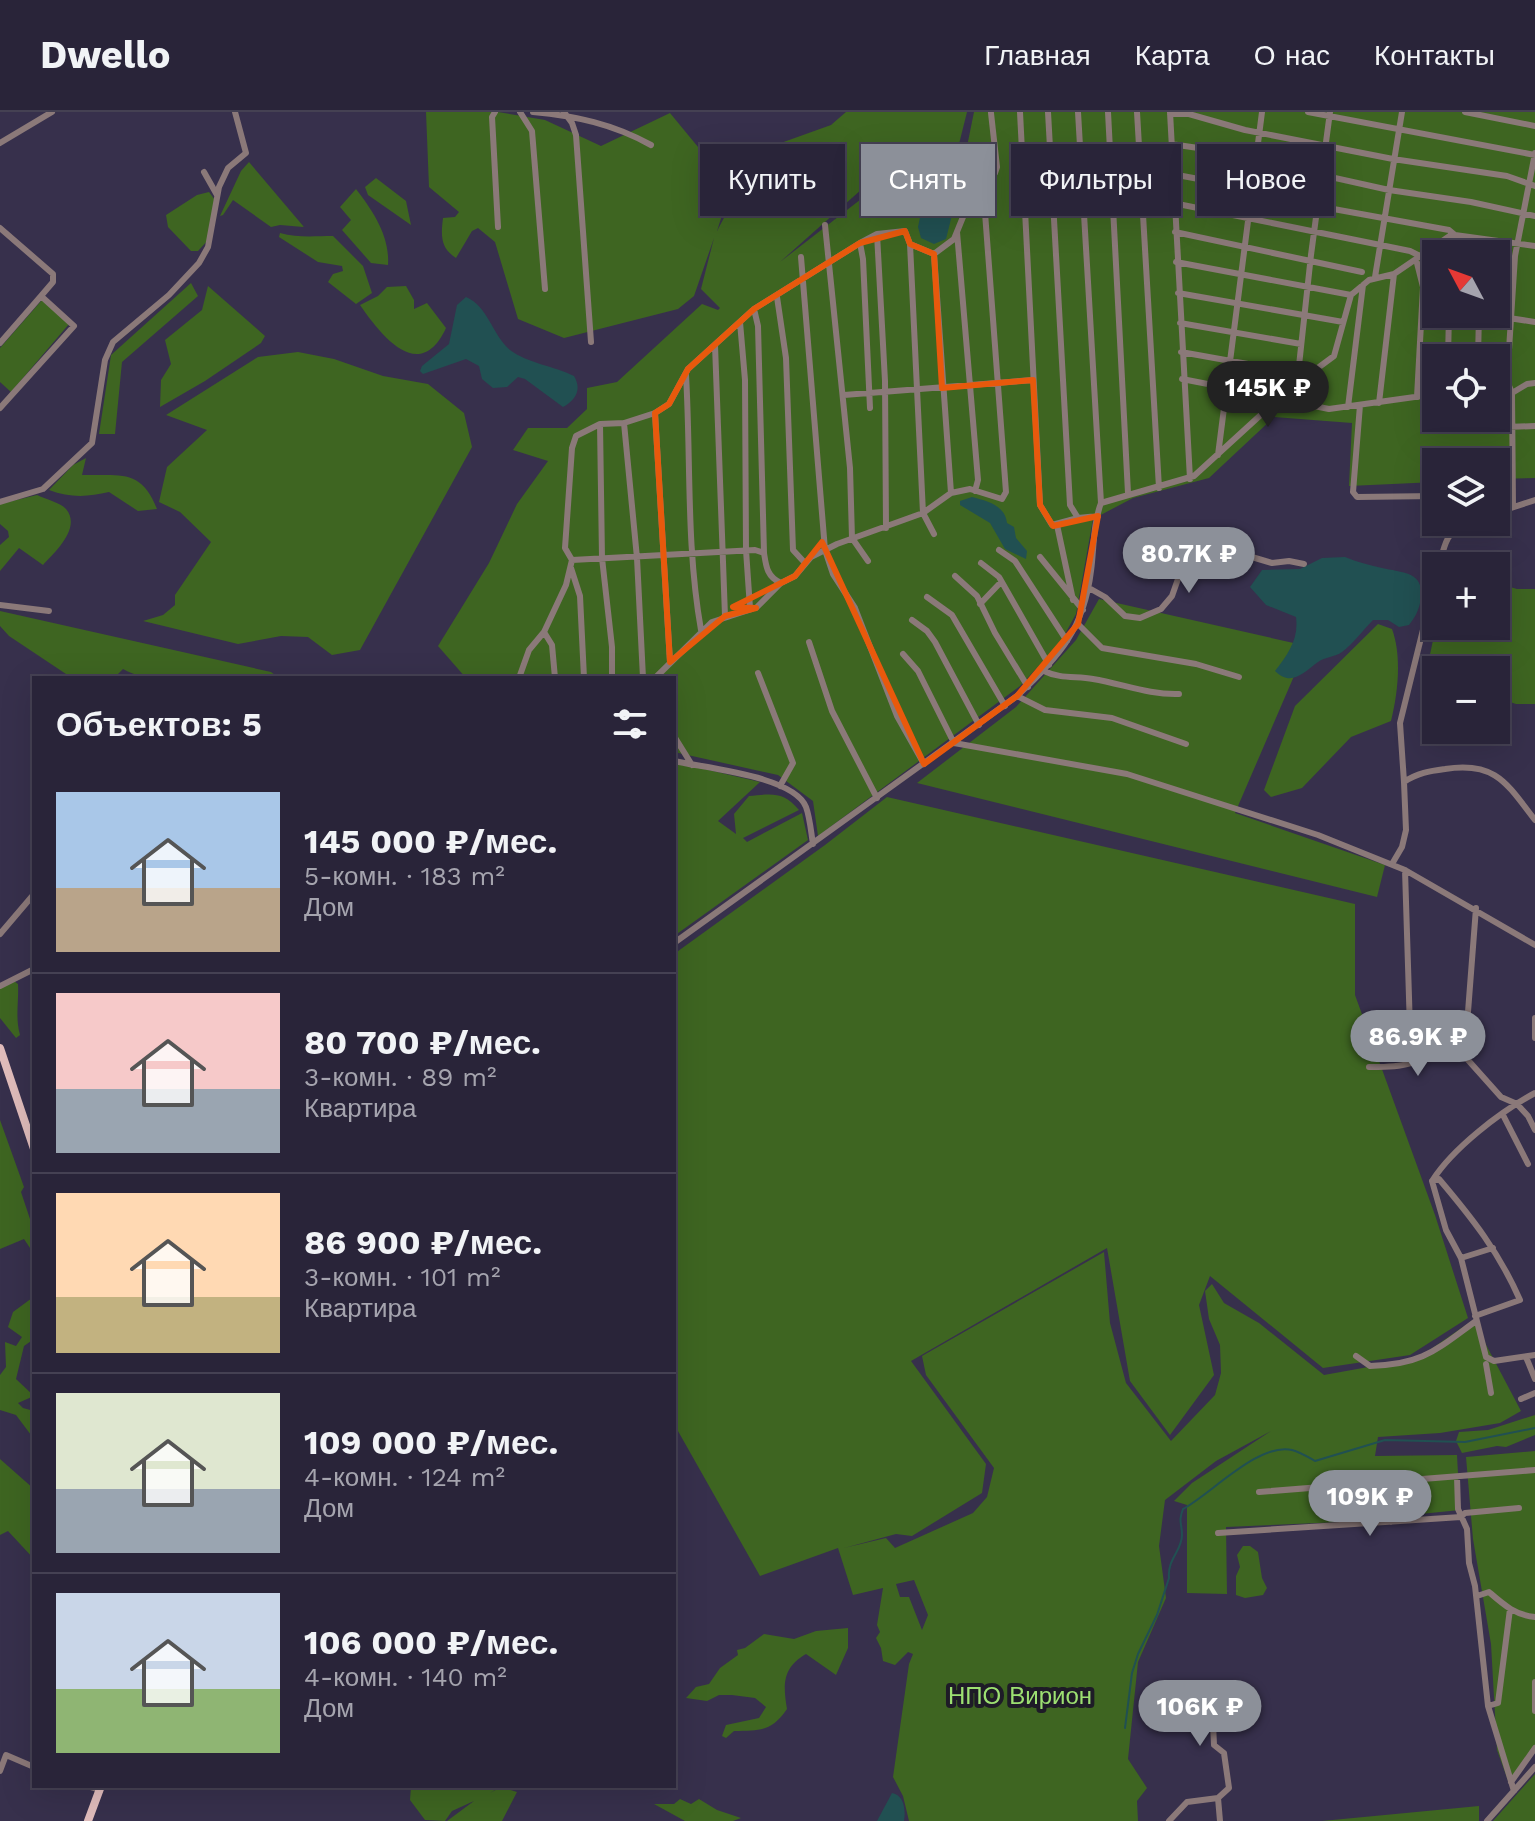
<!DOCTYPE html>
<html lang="ru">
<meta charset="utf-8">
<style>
body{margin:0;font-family:"Work Sans",sans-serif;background:#353044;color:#f1f3f6;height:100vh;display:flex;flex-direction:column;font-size:30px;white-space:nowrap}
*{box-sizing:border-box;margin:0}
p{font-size:26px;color:#a5a4ae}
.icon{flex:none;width:44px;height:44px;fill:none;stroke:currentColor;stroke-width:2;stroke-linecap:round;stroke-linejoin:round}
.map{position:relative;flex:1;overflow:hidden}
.drawer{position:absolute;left:32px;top:564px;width:644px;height:1112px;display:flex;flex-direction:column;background:#292439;border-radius:0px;box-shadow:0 8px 32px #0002,0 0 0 2px #454153}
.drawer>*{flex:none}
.banner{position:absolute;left:700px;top:32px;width:714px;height:72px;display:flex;gap:16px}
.needle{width:52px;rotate:311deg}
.controls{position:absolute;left:1422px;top:128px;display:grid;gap:16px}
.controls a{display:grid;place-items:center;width:88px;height:88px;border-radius:0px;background:#292439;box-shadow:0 8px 32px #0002,0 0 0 2px #454153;font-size:40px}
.price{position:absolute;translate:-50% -68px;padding:0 18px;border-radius:28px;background:#8c9099;color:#fff;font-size:26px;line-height:52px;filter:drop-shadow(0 2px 4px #0008)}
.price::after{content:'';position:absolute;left:50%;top:48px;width:24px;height:18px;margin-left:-12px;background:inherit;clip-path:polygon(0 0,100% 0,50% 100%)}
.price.active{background:#222;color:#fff}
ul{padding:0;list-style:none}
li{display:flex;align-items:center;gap:24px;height:200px;padding:0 24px}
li+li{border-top:2px solid #454153}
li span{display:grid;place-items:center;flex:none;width:224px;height:160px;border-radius:0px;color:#555}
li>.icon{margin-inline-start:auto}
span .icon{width:96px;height:96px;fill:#fffc;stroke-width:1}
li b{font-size:34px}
h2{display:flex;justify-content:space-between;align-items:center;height:96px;padding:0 24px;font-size:34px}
.pill{padding:0 28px;border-radius:0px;background:#292439;box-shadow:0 8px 32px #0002,0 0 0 2px #454153;font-size:28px;line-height:72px}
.pill.active{background:#8c9099;color:#fff}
header{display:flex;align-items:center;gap:48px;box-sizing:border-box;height:112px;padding:0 40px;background:#292439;border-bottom:2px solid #454153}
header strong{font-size:38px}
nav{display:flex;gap:44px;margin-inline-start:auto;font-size:28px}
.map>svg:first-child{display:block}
.green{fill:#3e6521;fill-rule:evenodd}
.water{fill:#215052}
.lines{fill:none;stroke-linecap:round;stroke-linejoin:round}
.stream{stroke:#215052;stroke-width:2}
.minor{stroke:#8b7979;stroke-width:6}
.major{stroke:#e0bcbb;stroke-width:8}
.marked{fill:none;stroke:#e8590c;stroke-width:6;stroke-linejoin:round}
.labels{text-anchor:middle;stroke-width:8;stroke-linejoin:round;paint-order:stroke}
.park-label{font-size:24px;fill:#9de072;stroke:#1e1b27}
</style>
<header>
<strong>Dwello</strong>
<nav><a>Главная</a><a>Карта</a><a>О нас</a><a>Контакты</a></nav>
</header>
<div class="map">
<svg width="1535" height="1709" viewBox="0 0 1535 1709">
<rect width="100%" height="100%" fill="#37304c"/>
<!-- green -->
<path class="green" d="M 426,0 L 498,0 L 545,8 L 601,34 L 670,1 L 731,75 L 717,119 L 743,70 L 778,32 L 831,13 L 846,0 L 967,0 L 952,60 L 893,90 L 862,77 L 780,150 L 865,84 L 890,99 L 961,64 L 974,0 L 1535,0 L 1535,366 L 1496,367 L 1496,350 L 1436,350 L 1436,370 L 1349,374 L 1352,311 L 1274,305 L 1209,366 L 1133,386 L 1093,407 L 1076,502 L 1060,531 L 1020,574 L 818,724 L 813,689 L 778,663 L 674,640 L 674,566 L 466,566 L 438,534 L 489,451 L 517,392 L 548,349 L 513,338 L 528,316 L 567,316 L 587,297 L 587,276 L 617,270 L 702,192 L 718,198 L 720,196 L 701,177 L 714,126 L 694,184 L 678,197 L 564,226 L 518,207 L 495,130 L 478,116 L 472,119 L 456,146 C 440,136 441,123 443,106 L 455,105 L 459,100 L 429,75 ZM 1436,142 L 1496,142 L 1496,202 L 1436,202 ZM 1436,246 L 1496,246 L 1496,306 L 1436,306 Z
M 249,50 L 304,115 L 280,113 L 271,115 L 233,88 L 223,103 L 220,104 L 241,59 Z
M 376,66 L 406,89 L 411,113 L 368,83 L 365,75 Z
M 356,77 C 373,99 390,124 388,153 L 371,151 L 342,118 L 351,108 L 340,95 Z
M 209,80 L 215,88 L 209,127 L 198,139 L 191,139 L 168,115 L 166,103 L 197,83 Z
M 280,121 C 298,126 314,124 333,124 L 363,154 L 372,181 L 356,192 L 328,170 L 333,162 L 343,159 L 342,154 L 318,150 L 279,125 Z
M 191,171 L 198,184 L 122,250 L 115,322 L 99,322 L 111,243 Z
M 208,174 L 265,224 L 261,231 L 205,269 L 160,295 L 161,268 L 171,252 L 165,228 L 202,198 Z
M 406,174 L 414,188 L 414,197 L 427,191 L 446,216 C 420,272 382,225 360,193 L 378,184 L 387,175 Z
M 42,188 L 69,212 L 11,280 L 0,270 L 0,236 Z
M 298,240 L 334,247 L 383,264 L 428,272 L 464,301 L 472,335 L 360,538 L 332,543 L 308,525 L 281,524 L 238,532 L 143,509 L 163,503 L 175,493 L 175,483 L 211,430 L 180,400 L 159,390 L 167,355 L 207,318 L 166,303 L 258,245 Z
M 86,346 L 82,363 C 120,364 141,356 157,397 L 138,399 L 109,380 C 88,385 70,386 49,378 L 73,353 Z
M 37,383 C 45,387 61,391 66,397 C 82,416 54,441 43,453 L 19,436 L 0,459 L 0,433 L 9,425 L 8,419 L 0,412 L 0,392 Z
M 1496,471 L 1517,477 L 1535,477 L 1535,592 L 1516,592 L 1507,589 L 1507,561 L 1500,569 L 1496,589 L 1496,558 L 1436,558 L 1436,575 L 1424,571 L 1436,514 L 1496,514 Z
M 1099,487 L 1307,534 L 1235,701 L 1385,753 L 1377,785 L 917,671 L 1016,595 L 1076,528 Z
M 0,499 L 271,560 L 279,566 L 206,566 L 202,562 C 174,567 148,571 123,557 L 114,566 L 72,566 L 9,524 L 0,514 Z
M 1378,512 L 1392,517 C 1402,544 1398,581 1391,609 L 1351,625 L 1302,676 L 1271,685 L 1264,678 L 1295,594 Z
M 674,650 L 760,670 L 718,709 L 736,722 L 734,702 L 749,684 C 772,682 783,679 799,698 L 743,726 L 747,730 L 802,701 L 808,728 L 674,824 Z
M 887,685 L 1355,792 L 1355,883 L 1435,1103 L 1468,1206 L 1410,1243 L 1323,1256 L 1210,1164 L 1199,1193 L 1214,1263 L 1170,1323 L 1130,1269 L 1107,1136 L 911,1249 L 986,1352 L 982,1381 L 912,1424 L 896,1422 L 844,1436 L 886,1426 L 895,1436 L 973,1401 L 987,1385 L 994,1356 L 926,1263 L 922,1244 L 1104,1140 L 1110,1211 L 1126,1271 L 1171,1329 L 1215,1283 L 1221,1261 L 1220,1233 L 1209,1207 L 1205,1179 L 1212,1172 L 1224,1191 L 1259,1211 L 1324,1263 L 1418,1246 L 1473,1208 L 1521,1299 L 1500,1311 L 1440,1321 L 1378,1325 L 1375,1344 L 1457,1343 L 1460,1398 L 1341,1410 L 1226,1415 L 1227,1482 L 1187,1481 L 1187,1393 L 1174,1389 L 1192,1371 L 1271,1319 L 1216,1349 L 1165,1388 L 1159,1434 L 1166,1486 L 1138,1550 L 1128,1647 L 1147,1676 L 1137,1689 L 1138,1709 L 909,1709 L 903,1684 L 893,1665 L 909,1552 L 913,1542 L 908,1540 L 895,1553 L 883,1549 L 881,1536 L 876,1526 L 880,1520 L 877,1513 L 883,1476 L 853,1483 L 838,1436 L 760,1464 L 674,1312 L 674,842 L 825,733 ZM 914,1468 L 928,1503 L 922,1518 L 909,1485 L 900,1485 L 896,1472 Z
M 11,867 L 18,872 C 19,890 15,905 20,923 L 16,926 L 0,906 L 0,873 Z
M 0,1008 L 24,1075 L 21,1080 L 34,1119 L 34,1142 L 24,1127 L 0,1137 Z
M 32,1186 L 34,1187 L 34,1227 L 24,1234 L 16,1267 L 34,1284 L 18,1291 L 23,1296 L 34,1299 L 34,1327 L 16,1303 L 0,1298 L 0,1263 L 6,1255 L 5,1230 L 16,1234 L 22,1225 L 8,1215 L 13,1200 Z
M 1535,1303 L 1535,1323 L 1506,1335 L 1497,1334 L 1462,1341 L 1456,1329 L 1459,1320 L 1488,1318 Z
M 1535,1339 L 1535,1640 L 1510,1674 L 1497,1638 L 1491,1532 L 1473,1427 L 1466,1345 Z
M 0,1347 L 34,1377 L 34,1447 L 8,1419 L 0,1423 Z
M 1243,1434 L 1250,1434 L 1258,1440 L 1262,1466 L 1267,1476 L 1263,1483 L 1245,1486 L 1236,1483 L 1236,1464 L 1240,1455 L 1237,1443 Z
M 848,1516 L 848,1536 L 836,1563 L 806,1542 C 782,1556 783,1573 787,1597 C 771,1620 761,1618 734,1619 L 726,1626 L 722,1624 L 726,1613 L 759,1606 L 766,1595 L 755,1586 L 732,1583 L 719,1583 L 707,1589 L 686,1586 L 696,1575 L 709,1572 L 720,1556 L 738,1543 L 737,1538 L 745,1536 L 764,1522 L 794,1527 L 816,1519 Z
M 1535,1662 L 1535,1709 L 1493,1709 Z
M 411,1674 L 501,1674 L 490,1681 L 501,1675 L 517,1680 L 502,1709 L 447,1709 L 474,1689 L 452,1699 L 445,1709 L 425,1708 L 410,1688 Z
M 680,1687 L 691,1692 L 699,1687 L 717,1698 L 741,1706 L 733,1709 L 685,1709 L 654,1692 L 674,1692 Z
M 1479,1694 L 1479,1709 L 1322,1709 Z"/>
<!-- water -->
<path class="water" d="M 931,87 L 948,87 L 952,91 L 952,103 L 946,127 L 934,132 L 921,126 L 918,115 L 923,91 Z
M 466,185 C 488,194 492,223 510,238 C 527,251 554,254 574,264 C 582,277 576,288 563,295 L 525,267 L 518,265 L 507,275 L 493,276 L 482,267 L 479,254 L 466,247 L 423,262 L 420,259 L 422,254 L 449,232 L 457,193 Z
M 972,385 C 987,389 1005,393 1007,411 L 1014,415 L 1016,426 L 1027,439 L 1026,447 L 1005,437 L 990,411 L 960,393 L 960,389 Z
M 1345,445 C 1357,450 1369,453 1382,456 C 1403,461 1427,459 1420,491 C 1418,500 1415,505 1409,513 L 1399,515 L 1388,508 L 1373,508 C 1363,518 1353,532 1342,540 C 1335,545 1325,545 1318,550 C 1303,561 1291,575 1275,559 C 1288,542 1299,527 1296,505 L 1266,493 L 1250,475 L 1262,458 L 1300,457 L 1322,446 Z
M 892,1681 C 904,1683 906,1698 904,1709 L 877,1709 Z"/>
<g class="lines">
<!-- stream -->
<path class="stream" d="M 1125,1616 L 1132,1561 L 1138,1542 L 1157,1503 L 1169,1466 C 1167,1447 1182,1439 1182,1423 C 1182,1411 1178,1410 1183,1397 C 1211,1382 1259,1330 1292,1338 C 1300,1340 1308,1345 1315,1349 L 1385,1328 L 1465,1330 L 1535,1316"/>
<!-- minor -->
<path class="minor" d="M 495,0 L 492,5 L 498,115
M 520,0 L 532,19 L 545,177
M 533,0 C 576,4 613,12 651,33
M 564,0 L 572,11 L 576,23 L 591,230
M 1020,0 L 1040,393 L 1052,413 L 1078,406
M 1048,0 L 1070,393 L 1078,406 L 1098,404
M 1078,0 L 1101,391
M 1108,0 L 1128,381
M 1137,0 L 1159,376
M 1170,0 L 1190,367
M 1308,0 L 1535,43
M 1465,0 L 1535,14
M 1170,2 L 1189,2 L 1245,18 L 1393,47 L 1507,64 L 1535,74
M 0,31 L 52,0
M 1171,32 L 1205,37 L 1389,78 L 1471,90 L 1535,104
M 204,60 L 217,83
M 1172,62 L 1236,74 L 1317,94 L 1449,118 L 1455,123 L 1535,134
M 1173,91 L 1410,139 L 1420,144
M 825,113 L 850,356 L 852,426 L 868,449
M 0,116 L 53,162 L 53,170 L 41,184
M 957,120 L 978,368 L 975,379
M 1175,120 L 1362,160
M 877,122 L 885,269 L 886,416
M 1446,127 L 1472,142
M 860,131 L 863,147 L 870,296
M 910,132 L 923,401 L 934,422
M 934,142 L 951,381
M 801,145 L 825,438 L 833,462 L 855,496 L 897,604 L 924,652
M 1416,147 L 1423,175 L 1417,285
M 1176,150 L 1351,183
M 1375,165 L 1402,0
M 1178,181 L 1343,210
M 777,185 L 786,246 L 793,438 L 805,451
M 754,197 L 758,214 L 764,441
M 1509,206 L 1535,210
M 740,210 L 745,268 L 746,438 L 750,496 L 756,496 L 781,471
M 1180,211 L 1301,232
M 0,231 L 41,184 L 74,214 L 0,296
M 715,233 L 725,504
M 1181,240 L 1298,261
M 1448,246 L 1449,202
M 1478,246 L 1479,202
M 686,263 C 691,348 686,434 701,518
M 1182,267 L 1280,286
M 1297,272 L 1311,143 L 1330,0
M 1288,278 L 1299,291 L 1329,297 L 1436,282
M 1512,281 L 1507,269 L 1515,144 L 1535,41
M 844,283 L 1033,268
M 1379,291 L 1394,162
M 1360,293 L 1353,380 L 1357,385 L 1436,384
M 1348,295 L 1363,173
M 655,301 L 670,550
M 1477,306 L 1481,316 L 1535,314
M 624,311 L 637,446 L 643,566
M 600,312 L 602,446 L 612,535 L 612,566
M 1218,343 L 1262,0
M 0,390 L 43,377 L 92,331 L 105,248 L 113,230 L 169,183 L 199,151 L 208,135 L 219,75 L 228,56 L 246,41 L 235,0
M 1513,395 L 1512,281 L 1527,272 L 1535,271
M 1496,401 L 1535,388
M 1057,413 L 1073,488
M 999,438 L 1015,449 L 1067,529
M 1040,445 L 1083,498
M 572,448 L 755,438 L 764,441 C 766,454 767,465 781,471 L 795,464 L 811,445 L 837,432 L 923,401 L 951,381 L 970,377 L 1002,387 L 1006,380 L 983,74
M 981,451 L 999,465 L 1049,553
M 1439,454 C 1444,435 1446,420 1465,410
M 571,456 L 580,484 L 584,566
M 955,464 L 977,484 L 995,521 L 1028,575
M 1089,476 L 1105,485 L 1125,504 L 1140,506 L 1161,497 L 1172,484 L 1185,447 L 1198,441 L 1235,440 L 1272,451 L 1289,449 L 1304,452
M 927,485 L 952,503 L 1005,594
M 980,492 L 1001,470
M 0,493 L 49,499
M 912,508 L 927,519 L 935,530 L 979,613
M 1078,512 L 1102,536 L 1196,552 L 1239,565
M 544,520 L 552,533 L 555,566
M 809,530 L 832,599 L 877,686
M 903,542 L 918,559 L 954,631
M 1044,559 C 1060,567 1076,564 1093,567 C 1123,572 1149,583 1179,582
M 758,561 L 793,651 L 780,674
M 519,566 L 529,538 L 544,520 L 566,473 L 572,448 L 565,436 L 572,336 L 576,324 L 600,312 L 624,311 L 655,301 L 669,292 L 688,257 L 754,197 L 860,131 L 877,122 L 905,119 L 910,132 L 934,142 L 954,127 L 972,83 L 995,61 L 997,55 L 991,1
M 655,566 L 712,510 L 752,497
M 1017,584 L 1045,598 L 1112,606 L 1186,632
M 674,624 L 692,653
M 954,631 L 1127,662 L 1318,723 L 1405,758 L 1535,833
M 674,649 C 704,656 794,664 806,695 C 810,706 811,720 813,732
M 1404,670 L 1400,611 L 1436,465
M 1392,752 L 1402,735 L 1406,718 L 1404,670 C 1417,661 1430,659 1445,657 C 1496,649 1507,672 1535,708
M 1405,758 L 1410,917 L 1421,925 L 1451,929 L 1501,985 L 1517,992 L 1528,1004 L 1535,1018
M 0,822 L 34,782
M 674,831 L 1017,584 C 1059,545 1084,517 1091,459 C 1094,437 1093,412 1101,391 L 1194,364 L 1288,278 L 1334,244 L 1351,183 L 1369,168 L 1394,162 L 1451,123 L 1455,123
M 0,874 L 34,857
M 1535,906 L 1535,926
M 1451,929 L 1462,925 L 1467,913 L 1476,796
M 1369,955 C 1394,955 1426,956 1434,927
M 1535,981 C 1500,1000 1453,1036 1432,1069 L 1446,1118 L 1461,1146 L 1486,1245 L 1494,1249 L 1535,1243
M 1503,1003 L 1528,1052
M 1432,1069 L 1439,1067 C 1472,1106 1499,1140 1520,1188 L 1475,1204
M 1461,1146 L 1493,1136
M 1356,1244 L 1370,1254 C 1422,1253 1436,1238 1476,1209
M 1526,1245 L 1535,1267
M 1486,1252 L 1491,1281
M 1521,1287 L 1535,1281
M 1457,1365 L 1458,1397 L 1467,1417 L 1469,1451 L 1475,1474 L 1488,1594 L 1514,1679
M 1387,1371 L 1391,1410
M 1259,1380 L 1535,1358
M 1218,1421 L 1461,1405 L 1465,1401 L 1519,1396
M 1477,1484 L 1489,1480 C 1504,1493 1515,1503 1535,1505
M 1535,1570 L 1535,1599
M 1488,1594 L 1498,1591 L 1510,1497
M 0,1659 L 6,1643 L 34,1655
M 1511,1670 L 1535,1636
M 87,1674 L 100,1678
M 1218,1686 L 1220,1709
M 1169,1709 L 1187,1690 L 1218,1686 L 1229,1676 L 1224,1641 L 1214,1633 L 1212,1590
M 1487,1709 L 1535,1655"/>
<!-- major -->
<path class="major" d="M 0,936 L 34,1037
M 88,1709 L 101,1674"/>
</g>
<!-- marked area -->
<path class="marked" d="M 905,119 L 910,132 L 934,142 L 942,276 L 1033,268 L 1040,393 L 1053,414 L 1098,404 L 1078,512 L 1017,584 L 924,652 L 822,430 L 795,464 L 733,495 L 756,496 L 725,504 L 670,550 L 655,301 L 669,292 L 688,257 L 754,197 L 860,131 Z"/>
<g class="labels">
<!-- park labels -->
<g class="park-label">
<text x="1020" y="1592">НПО Вирион</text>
</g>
</g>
</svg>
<div class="controls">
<a><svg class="needle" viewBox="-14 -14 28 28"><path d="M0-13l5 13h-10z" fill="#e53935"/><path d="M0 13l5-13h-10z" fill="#a5a4ae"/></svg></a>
<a><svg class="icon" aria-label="locate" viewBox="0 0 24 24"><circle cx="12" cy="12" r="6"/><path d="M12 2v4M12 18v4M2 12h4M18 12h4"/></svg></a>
<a><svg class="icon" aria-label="layers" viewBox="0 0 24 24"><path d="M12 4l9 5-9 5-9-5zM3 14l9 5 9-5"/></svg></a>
<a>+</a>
<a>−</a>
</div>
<b class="price active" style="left:1268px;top:317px">145K ₽</b>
<b class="price" style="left:1189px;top:483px">80.7K ₽</b>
<b class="price" style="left:1418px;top:966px">86.9K ₽</b>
<b class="price" style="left:1370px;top:1426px">109K ₽</b>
<b class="price" style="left:1200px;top:1636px">106K ₽</b>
<div class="banner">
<a class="pill">Купить</a>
<a class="pill active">Снять</a>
<a class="pill">Фильтры</a>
<a class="pill">Новое</a>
</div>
<section class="drawer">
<h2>Объектов: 5<svg class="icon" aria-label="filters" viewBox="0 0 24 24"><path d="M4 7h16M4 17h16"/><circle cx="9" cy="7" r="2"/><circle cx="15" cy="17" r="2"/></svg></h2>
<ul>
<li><span style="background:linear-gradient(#a9c7e8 60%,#b9a48a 0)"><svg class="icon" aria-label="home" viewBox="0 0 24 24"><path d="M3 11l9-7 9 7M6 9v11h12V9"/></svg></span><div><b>145 000 ₽/мес.</b><p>5-комн. · 183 m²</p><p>Дом</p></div></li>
<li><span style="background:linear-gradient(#f6c9c9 60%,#9aa5b1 0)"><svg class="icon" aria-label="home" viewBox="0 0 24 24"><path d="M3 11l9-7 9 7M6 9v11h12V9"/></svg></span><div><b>80 700 ₽/мес.</b><p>3-комн. · 89 m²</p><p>Квартира</p></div></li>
<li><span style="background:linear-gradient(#ffd9b3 65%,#c2b280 0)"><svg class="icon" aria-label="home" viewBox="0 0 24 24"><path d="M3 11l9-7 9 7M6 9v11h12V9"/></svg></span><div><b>86 900 ₽/мес.</b><p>3-комн. · 101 m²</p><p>Квартира</p></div></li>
<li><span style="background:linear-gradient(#dfe7d0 60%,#9aa5b1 0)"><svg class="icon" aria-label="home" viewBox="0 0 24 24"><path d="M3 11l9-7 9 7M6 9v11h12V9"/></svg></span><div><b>109 000 ₽/мес.</b><p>4-комн. · 124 m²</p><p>Дом</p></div></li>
<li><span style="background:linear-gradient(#c9d6e8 60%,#8fb573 0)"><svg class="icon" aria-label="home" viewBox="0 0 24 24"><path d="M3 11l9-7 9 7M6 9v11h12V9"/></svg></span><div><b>106 000 ₽/мес.</b><p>4-комн. · 140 m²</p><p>Дом</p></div></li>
</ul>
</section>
</div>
